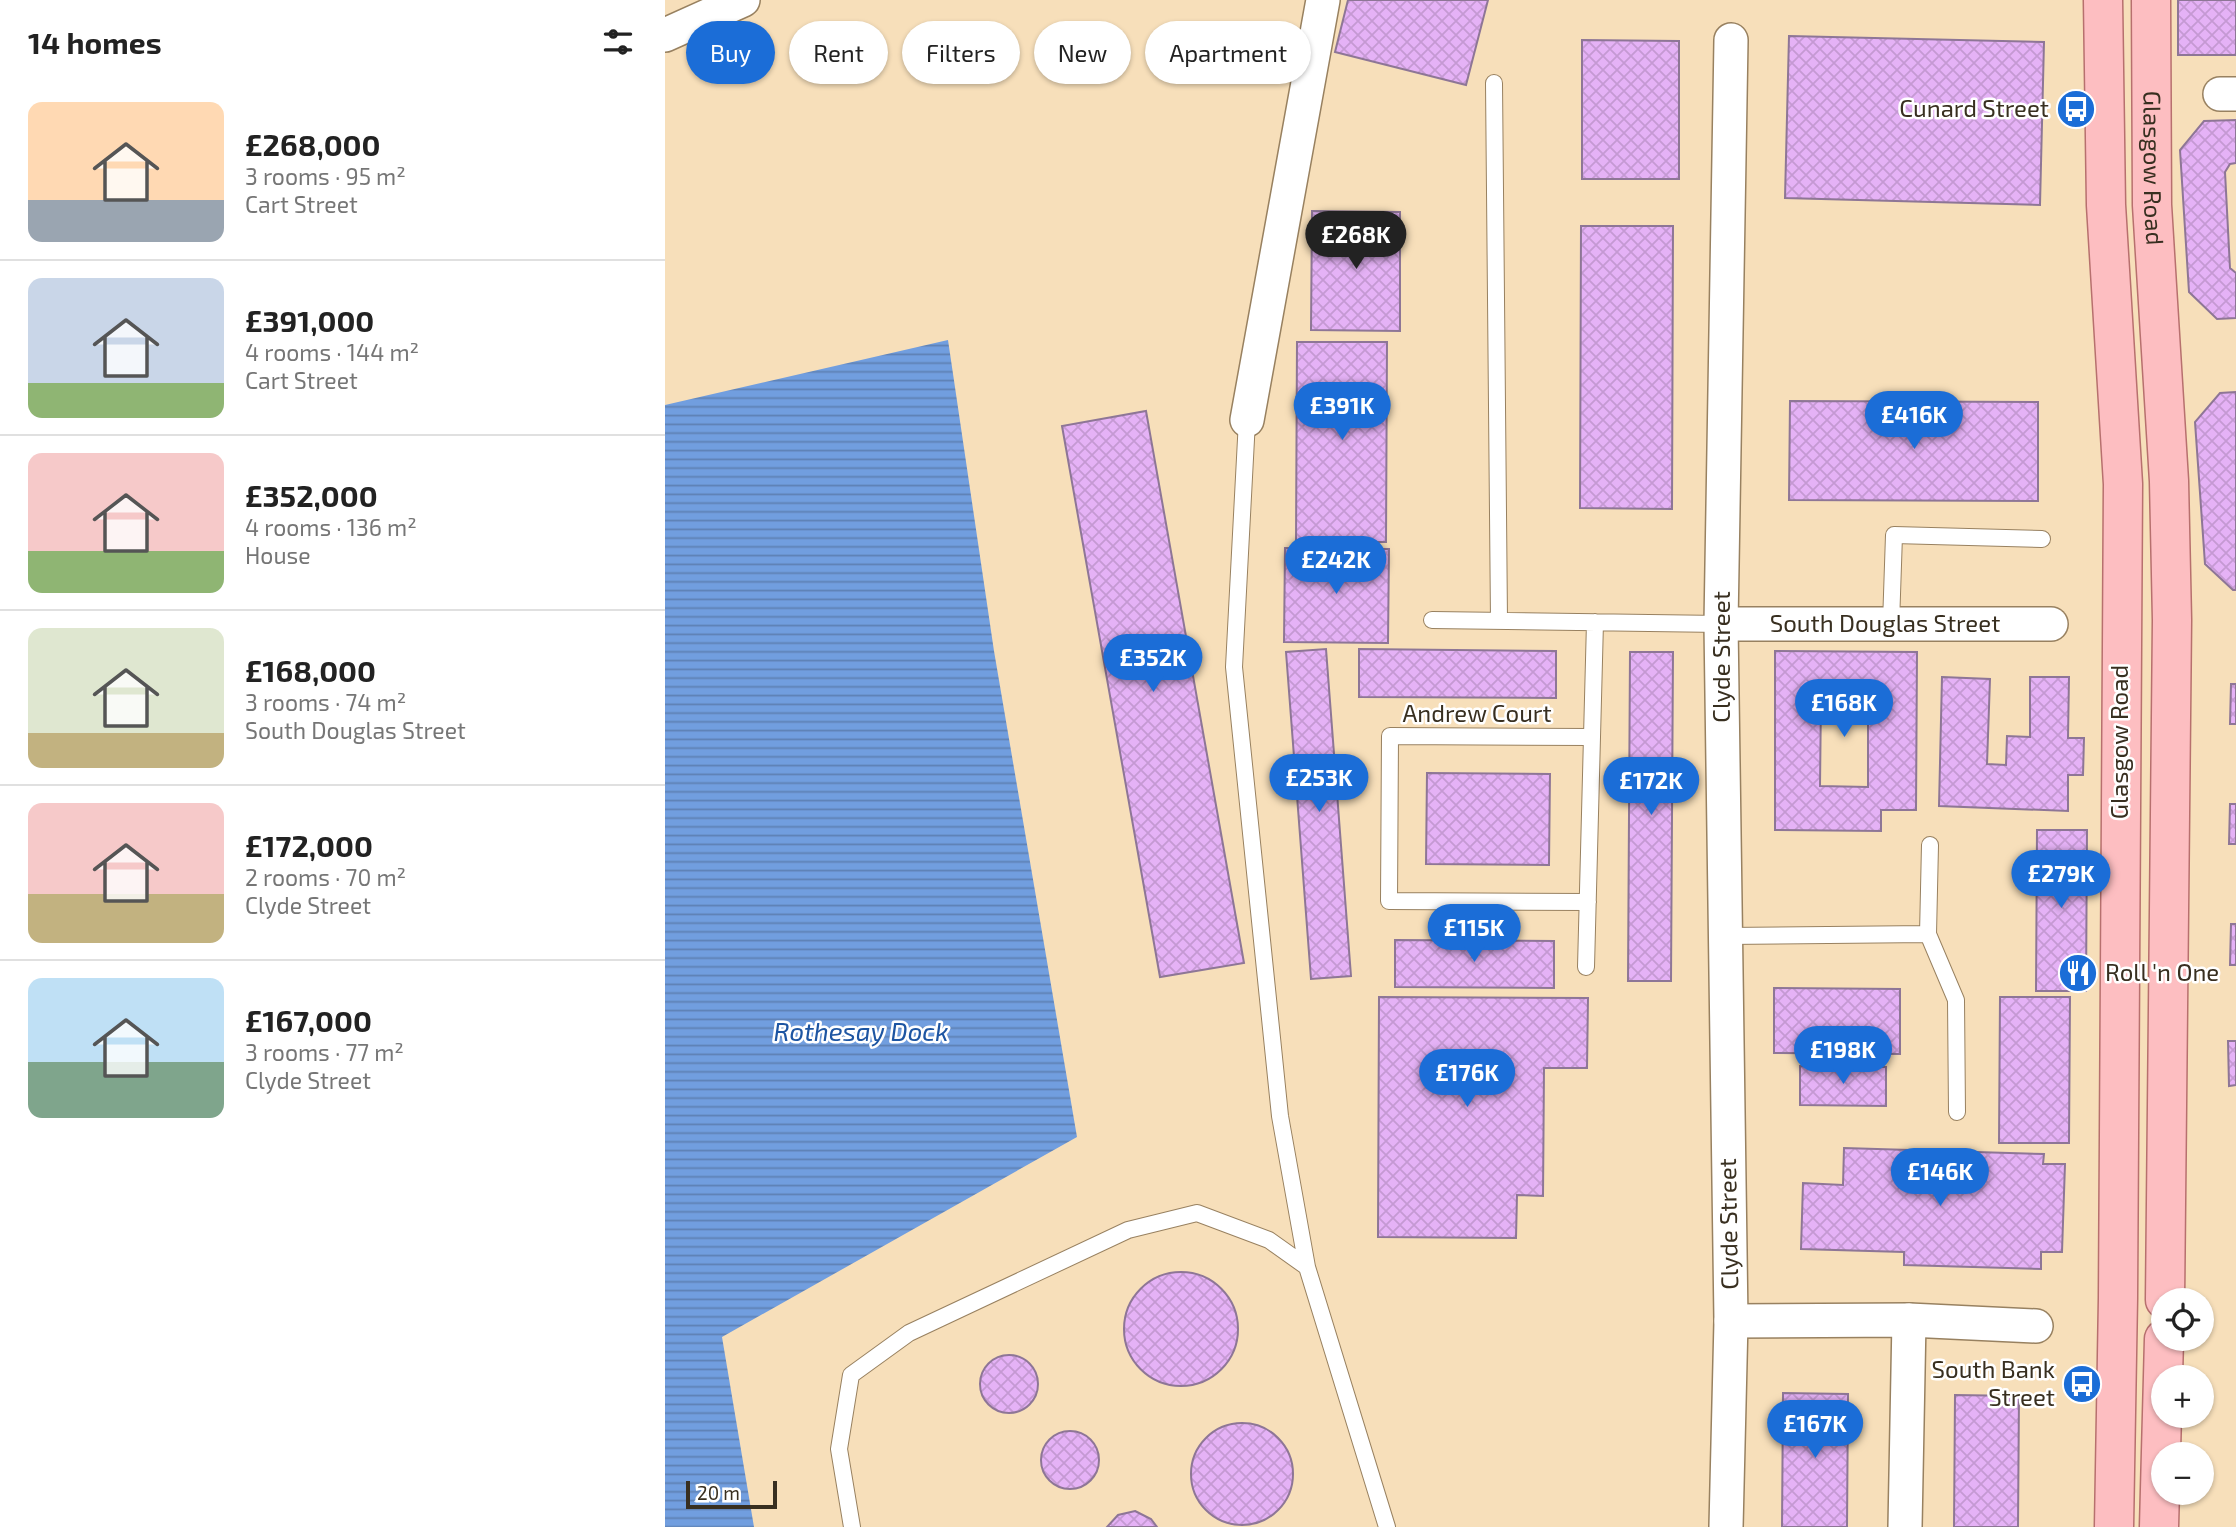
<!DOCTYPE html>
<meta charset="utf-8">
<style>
body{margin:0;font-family:"Exo 2",sans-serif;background:#f6f6f6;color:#222;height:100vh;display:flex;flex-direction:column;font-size:26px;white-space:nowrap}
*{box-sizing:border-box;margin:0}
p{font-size:23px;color:#767676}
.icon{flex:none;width:38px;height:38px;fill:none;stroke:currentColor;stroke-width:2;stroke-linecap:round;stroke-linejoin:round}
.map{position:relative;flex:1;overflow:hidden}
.drawer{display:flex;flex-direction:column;background:#fff;width:665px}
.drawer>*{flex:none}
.guide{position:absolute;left:21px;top:21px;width:665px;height:63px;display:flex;gap:14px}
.controls{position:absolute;left:1486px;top:1288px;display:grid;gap:14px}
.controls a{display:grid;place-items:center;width:63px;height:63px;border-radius:50%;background:#fff;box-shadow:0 2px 5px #0004;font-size:35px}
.scale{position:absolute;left:21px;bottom:18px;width:91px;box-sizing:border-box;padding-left:7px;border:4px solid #382f20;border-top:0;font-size:19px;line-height:24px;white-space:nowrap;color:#382f20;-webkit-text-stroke:5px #fff;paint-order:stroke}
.price{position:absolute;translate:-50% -60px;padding:0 16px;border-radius:24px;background:#1b6dd7;color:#fff;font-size:23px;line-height:46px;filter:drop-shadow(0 2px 4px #0008)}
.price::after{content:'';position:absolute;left:50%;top:42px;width:21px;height:16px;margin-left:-10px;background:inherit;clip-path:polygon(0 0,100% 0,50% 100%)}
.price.current{background:#222;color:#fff}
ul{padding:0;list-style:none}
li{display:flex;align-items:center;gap:21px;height:175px;padding:0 28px}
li+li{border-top:2px solid #e0e0e0}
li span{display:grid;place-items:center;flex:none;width:196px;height:140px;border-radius:14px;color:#555}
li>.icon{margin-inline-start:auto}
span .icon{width:84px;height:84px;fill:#fffc;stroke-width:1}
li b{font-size:30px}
h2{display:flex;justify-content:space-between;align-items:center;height:84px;padding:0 28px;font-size:30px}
.pill{padding:0 24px;border-radius:32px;background:#fff;box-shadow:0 2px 5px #0004;font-size:24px;line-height:63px}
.pill.current{background:#1b6dd7;color:#fff}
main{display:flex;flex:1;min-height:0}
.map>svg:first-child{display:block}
.water{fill:url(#water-rules)}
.building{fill:url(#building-cross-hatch);stroke:#8e7696;stroke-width:2;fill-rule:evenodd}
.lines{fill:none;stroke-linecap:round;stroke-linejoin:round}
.service-casing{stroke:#988160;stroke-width:18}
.minor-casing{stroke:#988160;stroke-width:36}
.primary-casing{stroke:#b7706e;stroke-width:41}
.service{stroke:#fff;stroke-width:16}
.minor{stroke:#fff;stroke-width:33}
.primary{stroke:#fdbec1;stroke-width:38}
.labels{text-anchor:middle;stroke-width:5;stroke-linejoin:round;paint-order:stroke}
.poi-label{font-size:24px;fill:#382f20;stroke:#fff;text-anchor:end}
.street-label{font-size:24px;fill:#382f20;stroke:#fff}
.water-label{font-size:26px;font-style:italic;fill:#1d55a2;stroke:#fff}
</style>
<main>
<section class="drawer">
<h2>14 homes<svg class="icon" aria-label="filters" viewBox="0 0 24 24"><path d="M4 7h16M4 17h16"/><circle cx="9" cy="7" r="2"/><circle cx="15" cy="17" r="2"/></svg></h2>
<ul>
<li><span style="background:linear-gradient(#ffd9b3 70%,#9aa5b1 0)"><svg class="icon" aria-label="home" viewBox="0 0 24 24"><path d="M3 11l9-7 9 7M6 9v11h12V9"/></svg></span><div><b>£268,000</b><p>3 rooms · 95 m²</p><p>Cart Street</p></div></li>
<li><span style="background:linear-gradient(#c9d6e8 75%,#8fb573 0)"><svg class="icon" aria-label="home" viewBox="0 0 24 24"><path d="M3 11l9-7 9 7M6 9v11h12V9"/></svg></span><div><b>£391,000</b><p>4 rooms · 144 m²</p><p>Cart Street</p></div></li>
<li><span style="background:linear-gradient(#f6c9c9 70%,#8fb573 0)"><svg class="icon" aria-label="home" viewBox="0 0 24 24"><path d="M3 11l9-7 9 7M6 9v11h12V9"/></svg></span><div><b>£352,000</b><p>4 rooms · 136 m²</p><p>House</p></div></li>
<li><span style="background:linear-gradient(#dfe7d0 75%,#c2b280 0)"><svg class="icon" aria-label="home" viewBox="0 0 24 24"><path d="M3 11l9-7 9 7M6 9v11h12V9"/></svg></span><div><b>£168,000</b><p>3 rooms · 74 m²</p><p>South Douglas Street</p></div></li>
<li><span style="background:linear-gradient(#f6c9c9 65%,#c2b280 0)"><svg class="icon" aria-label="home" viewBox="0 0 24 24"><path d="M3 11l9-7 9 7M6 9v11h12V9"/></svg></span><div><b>£172,000</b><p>2 rooms · 70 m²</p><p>Clyde Street</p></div></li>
<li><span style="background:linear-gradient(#bfe0f5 60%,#7fa58c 0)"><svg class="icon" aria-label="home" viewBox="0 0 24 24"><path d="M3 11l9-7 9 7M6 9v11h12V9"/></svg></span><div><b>£167,000</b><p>3 rooms · 77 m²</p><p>Clyde Street</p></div></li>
</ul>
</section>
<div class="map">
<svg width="1571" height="1527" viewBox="0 0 1571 1527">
<defs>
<pattern id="water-rules" width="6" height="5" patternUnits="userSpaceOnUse" patternTransform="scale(1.75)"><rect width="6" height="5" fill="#719edf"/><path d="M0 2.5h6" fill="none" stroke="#5e81b4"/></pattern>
<pattern id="building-cross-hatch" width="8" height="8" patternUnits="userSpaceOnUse" patternTransform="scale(1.75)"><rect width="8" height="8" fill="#e5b2f6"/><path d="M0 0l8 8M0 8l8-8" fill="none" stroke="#c599d3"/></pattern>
</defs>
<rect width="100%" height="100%" fill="#f7dfba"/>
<!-- water -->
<path class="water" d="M 283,340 L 329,651 L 412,1137 L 57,1337 L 89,1527 L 0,1527 L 0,405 Z"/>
<!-- building -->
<path class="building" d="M 683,0 L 823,0 L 801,85 L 670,52 Z
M 1513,0 L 1571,0 L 1571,55 L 1513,55 Z
M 1124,36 L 1379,42 L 1375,205 L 1120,198 Z
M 917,40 L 1014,41 L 1014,179 L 917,179 Z
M 1571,120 L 1571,163 L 1565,164 L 1560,172 L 1565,268 L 1571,273 L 1571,318 L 1552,319 L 1524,292 L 1515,150 L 1539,121 Z
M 647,211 L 735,212 L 735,331 L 646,330 Z
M 916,226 L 1008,226 L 1007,509 L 915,508 Z
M 632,342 L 722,342 L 721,542 L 631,542 Z
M 1571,392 L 1571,590 L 1568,590 L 1540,564 L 1530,422 L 1555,393 Z
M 1125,401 L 1373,402 L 1373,501 L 1124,500 Z
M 481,411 L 579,963 L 495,977 L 397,426 Z
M 620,548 L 724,549 L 723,643 L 619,642 Z
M 661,649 L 686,976 L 646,979 L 621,652 Z
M 694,649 L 891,651 L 891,698 L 694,697 Z
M 1110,651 L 1252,652 L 1251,810 L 1216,810 L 1216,831 L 1110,830 ZM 1156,697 L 1203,697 L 1203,787 L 1155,786 Z
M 965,652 L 1008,652 L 1006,981 L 963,981 Z
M 1277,677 L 1325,679 L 1322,764 L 1341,765 L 1342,736 L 1365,737 L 1365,677 L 1404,677 L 1403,738 L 1419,738 L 1418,775 L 1403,775 L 1403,811 L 1274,806 Z
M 1566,684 L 1571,684 L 1571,724 L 1565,724 Z
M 762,773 L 885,774 L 884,865 L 761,864 Z
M 1565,804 L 1571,804 L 1571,844 L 1564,844 Z
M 1372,830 L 1422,830 L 1421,991 L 1371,991 Z
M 1566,924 L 1571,924 L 1571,965 L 1565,965 Z
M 730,940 L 889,941 L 889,988 L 730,987 Z
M 1109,988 L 1235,989 L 1235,1054 L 1109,1053 Z
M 714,997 L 923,998 L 922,1068 L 879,1068 L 878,1196 L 852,1195 L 851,1238 L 713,1237 Z
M 1335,997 L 1405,997 L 1404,1143 L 1334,1143 Z
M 1563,1041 L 1571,1041 L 1571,1085 L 1564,1086 Z
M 1135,1066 L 1221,1067 L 1221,1106 L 1135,1105 Z
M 1179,1148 L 1379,1154 L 1378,1164 L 1400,1164 L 1397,1252 L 1376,1252 L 1376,1269 L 1239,1265 L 1239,1252 L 1136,1249 L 1138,1183 L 1178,1185 Z
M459 1329a57 57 0 1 1 114 0a57 57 0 1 1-114 0Z
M315 1384a29 29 0 1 1 58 0a29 29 0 1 1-58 0Z
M 1118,1393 L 1183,1394 L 1182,1527 L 1117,1527 Z
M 1290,1395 L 1354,1396 L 1353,1527 L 1289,1527 Z
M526 1474a51 51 0 1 1 102 0a51 51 0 1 1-102 0Z
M376 1460a29 29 0 1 1 58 0a29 29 0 1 1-58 0Z
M 470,1511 L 486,1519 L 492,1527 L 442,1527 L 453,1515 Z"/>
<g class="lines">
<!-- service casing -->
<g class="service-casing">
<path id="service" d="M 829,83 L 834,621
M 582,420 L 569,667 L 615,1116 L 642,1267
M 767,620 L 1056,624
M 1226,624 L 1229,535 L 1377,539
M 1265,845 L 1263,934 L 1291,1000 L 1292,1112
M 923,902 L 724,901 L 725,736 L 927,737
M 1060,936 L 1263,934
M 921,967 L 930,622
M 187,1527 L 174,1449 L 186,1375 L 244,1333 L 463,1230 L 532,1213 L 604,1240 L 642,1267 L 722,1527"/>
</g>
<!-- minor casing -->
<g class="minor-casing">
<g id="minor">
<path d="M 0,35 L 78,0"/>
<path d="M 1555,94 L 1571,94"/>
<path d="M 582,420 L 658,0"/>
<path id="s1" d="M 1056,624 L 1386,624"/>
<path d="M 1066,1321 L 1244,1320 L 1371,1326"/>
<path d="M 1061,1527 L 1066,1321 L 1056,624 L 1066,40"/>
<path d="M 1240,1527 L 1244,1320"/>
</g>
</g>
<!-- primary casing -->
<g class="primary-casing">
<g id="primary">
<path d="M 1438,0 L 1441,205 L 1458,484 L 1453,1298 L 1449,1527"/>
<path id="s2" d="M 1486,0 L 1487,205 L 1504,481 L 1507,620 L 1500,1300"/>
<path d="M 1494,1527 L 1499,1339"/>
</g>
</g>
<!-- service -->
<use href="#service" class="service"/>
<!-- minor -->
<use href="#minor" class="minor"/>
<!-- primary -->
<use href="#primary" class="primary"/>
</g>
<!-- icons -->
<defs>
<g id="bus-disc" transform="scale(2.0125)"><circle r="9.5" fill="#1b6dd7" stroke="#fff"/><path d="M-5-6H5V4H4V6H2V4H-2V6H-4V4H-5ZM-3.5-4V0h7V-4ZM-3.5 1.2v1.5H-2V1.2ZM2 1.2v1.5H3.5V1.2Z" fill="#fff"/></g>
<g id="restaurant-disc" transform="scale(2.0125)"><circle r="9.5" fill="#1b6dd7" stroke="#fff"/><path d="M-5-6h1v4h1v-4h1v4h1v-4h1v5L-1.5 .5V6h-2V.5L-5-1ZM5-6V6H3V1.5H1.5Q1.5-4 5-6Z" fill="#fff"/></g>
</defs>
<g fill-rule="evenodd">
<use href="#bus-disc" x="1411" y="109"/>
<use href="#restaurant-disc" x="1413" y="973"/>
<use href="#bus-disc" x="1417" y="1384"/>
</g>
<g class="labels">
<!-- poi labels -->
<g class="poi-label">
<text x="1384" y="117">Cunard Street</text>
<text x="1440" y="981" text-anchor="start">Roll 'n One</text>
<text x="1390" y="1378">South Bank<tspan x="1390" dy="28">Street</tspan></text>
</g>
<!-- street labels -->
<g class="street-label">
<text dy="8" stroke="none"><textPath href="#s2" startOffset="168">Glasgow Road</textPath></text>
<text dy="8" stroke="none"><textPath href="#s1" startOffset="164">South Douglas Street</textPath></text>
<text transform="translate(1057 657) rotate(-90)" y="8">Clyde Street</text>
<text x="812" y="722">Andrew Court</text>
<text transform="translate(1455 742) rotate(-90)" y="8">Glasgow Road</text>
<text transform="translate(1064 1224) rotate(-91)" y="8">Clyde Street</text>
</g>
<!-- water labels -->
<g class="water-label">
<text x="196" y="1041">Rothesay Dock</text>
</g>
</g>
</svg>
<div class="controls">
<a><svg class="icon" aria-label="locate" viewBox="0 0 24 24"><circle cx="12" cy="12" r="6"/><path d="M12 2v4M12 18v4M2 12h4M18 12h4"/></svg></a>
<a>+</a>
<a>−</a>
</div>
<div class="scale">20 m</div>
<b class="price current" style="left:691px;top:271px">£268K</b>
<b class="price" style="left:677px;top:442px">£391K</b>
<b class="price" style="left:1249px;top:451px">£416K</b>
<b class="price" style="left:671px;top:596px">£242K</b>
<b class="price" style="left:488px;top:694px">£352K</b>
<b class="price" style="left:1179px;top:739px">£168K</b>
<b class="price" style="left:654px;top:814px">£253K</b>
<b class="price" style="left:986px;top:817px">£172K</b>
<b class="price" style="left:1396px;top:910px">£279K</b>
<b class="price" style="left:809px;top:964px">£115K</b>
<b class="price" style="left:1178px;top:1086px">£198K</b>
<b class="price" style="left:802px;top:1109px">£176K</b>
<b class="price" style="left:1275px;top:1208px">£146K</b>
<b class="price" style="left:1150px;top:1460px">£167K</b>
<div class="guide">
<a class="pill current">Buy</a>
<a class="pill">Rent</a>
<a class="pill">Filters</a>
<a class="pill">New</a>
<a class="pill">Apartment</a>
</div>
</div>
</main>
